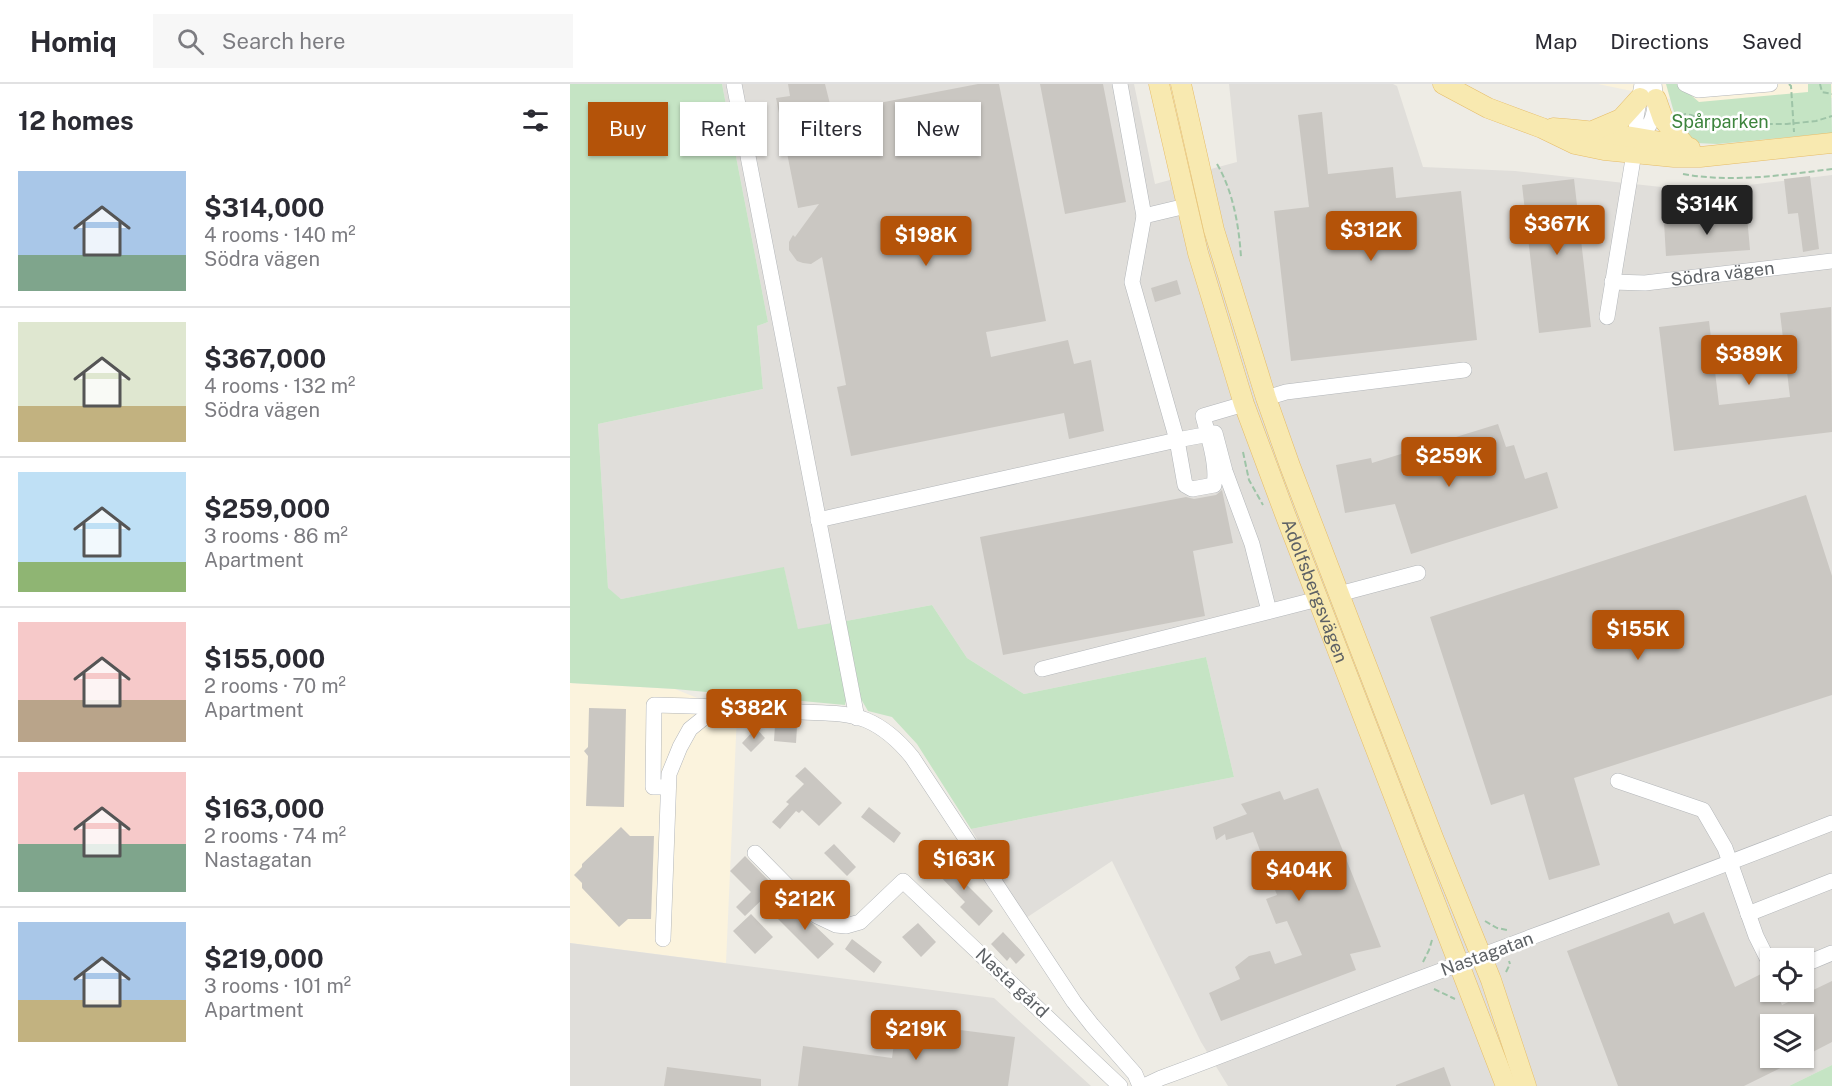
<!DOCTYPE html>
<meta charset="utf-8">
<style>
body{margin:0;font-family:"Public Sans",sans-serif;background:#f7f7f7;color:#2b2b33;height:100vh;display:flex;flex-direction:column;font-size:22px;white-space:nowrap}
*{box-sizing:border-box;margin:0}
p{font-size:20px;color:#7c7c81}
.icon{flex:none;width:33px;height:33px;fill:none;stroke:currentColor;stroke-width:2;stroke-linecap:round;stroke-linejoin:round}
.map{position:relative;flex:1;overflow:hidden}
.details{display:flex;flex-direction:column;background:#fff;width:570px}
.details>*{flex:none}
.guide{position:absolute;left:18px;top:18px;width:570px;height:54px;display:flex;gap:12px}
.fabs{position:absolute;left:1190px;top:864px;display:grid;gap:12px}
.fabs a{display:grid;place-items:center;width:54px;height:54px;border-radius:0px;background:#fff;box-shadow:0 2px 4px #0004;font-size:30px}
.price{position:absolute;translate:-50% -51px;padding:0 14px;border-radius:6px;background:#b45309;color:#fff;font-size:20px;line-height:39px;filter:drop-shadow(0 2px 3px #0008)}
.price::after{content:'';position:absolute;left:50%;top:36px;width:18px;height:14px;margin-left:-9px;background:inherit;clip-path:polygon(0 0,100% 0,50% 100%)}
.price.on{background:#222;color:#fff}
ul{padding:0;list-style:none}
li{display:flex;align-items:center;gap:18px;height:150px;padding:0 18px}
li+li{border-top:2px solid #e1e1e2}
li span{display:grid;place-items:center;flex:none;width:168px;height:120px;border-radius:0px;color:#555}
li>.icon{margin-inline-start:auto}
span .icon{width:72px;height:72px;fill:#fffc;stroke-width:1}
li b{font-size:26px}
h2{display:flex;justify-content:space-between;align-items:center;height:72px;padding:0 18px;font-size:26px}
.tag{padding:0 21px;border-radius:0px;background:#fff;box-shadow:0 2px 4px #0004;font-size:21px;line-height:54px}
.tag.on{background:#b45309;color:#fff}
header{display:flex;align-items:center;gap:36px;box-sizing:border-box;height:84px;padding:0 30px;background:#fff;border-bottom:2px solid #e1e1e2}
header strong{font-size:28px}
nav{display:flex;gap:33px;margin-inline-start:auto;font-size:21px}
.search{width:420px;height:54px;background:#f7f7f7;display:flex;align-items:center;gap:15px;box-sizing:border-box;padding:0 21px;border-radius:0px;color:#7c7c81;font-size:22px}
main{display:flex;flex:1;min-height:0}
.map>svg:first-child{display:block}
.commercial{fill:#fbf3dd}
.industrial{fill:#e0deda;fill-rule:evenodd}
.green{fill:#c5e4c4}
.building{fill:#cac7c2}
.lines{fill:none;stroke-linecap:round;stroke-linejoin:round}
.minor-casing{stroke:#b3b6b9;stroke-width:16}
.major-casing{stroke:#e6bc67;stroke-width:21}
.path{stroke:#9ec4a7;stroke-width:2;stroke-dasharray:6 3;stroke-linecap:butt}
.minor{stroke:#fff;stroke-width:15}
.major{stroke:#f8e9b0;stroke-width:20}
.labels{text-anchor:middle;stroke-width:5;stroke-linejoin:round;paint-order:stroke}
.park-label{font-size:18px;fill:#3d843d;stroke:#fff}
.street-label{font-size:18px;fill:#5d6165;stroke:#fff}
</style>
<header>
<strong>Homiq</strong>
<div class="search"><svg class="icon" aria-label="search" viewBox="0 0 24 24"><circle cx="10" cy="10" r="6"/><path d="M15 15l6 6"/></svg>Search here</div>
<nav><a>Map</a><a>Directions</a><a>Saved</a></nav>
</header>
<main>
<section class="details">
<h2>12 homes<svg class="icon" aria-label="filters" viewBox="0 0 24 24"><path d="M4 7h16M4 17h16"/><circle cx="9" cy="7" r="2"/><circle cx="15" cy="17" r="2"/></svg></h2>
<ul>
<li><span style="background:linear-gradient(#a9c7e8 70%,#7fa58c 0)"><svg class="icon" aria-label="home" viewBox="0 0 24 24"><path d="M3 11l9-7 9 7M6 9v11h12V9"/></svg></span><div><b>$314,000</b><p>4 rooms · 140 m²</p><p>Södra vägen</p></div></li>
<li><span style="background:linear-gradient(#dfe7d0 70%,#c2b280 0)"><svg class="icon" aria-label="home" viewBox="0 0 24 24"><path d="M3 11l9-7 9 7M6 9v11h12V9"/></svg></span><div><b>$367,000</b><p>4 rooms · 132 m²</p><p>Södra vägen</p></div></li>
<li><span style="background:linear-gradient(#bfe0f5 75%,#8fb573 0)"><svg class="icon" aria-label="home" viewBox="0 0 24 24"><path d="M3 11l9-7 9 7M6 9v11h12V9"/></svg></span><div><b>$259,000</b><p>3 rooms · 86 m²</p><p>Apartment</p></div></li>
<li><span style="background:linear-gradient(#f6c9c9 65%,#b9a48a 0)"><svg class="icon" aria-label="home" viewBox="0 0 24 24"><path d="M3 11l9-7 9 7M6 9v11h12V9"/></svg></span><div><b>$155,000</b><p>2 rooms · 70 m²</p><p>Apartment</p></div></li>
<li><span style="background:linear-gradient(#f6c9c9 60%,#7fa58c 0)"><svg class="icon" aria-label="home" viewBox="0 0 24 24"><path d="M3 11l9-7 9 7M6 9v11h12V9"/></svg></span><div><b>$163,000</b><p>2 rooms · 74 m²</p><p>Nastagatan</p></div></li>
<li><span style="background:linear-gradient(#a9c7e8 65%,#c2b280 0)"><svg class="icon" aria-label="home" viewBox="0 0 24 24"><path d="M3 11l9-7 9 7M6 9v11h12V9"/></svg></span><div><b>$219,000</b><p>3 rooms · 101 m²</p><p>Apartment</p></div></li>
</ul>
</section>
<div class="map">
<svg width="1262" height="1002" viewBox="0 0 1262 1002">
<rect width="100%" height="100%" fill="#eeece5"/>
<!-- commercial -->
<path class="commercial" d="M 1028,0 L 1262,0 L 1262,14 L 1139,23 Z
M 0,599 L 105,605 L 167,630 L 156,879 L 0,859 Z"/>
<!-- industrial -->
<path class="industrial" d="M 152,0 L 564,0 L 585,100 L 667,78 L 659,0 L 823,0 L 827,2 L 853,83 L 945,87 L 1128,107 L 1262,91 L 1262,981 L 1219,1002 L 658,1002 L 631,958 L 542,777 L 456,834 L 401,745 L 664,693 L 636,573 L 454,610 L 397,574 L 362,521 L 228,546 L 214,484 L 51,515 L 38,505 L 28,340 L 193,305 L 187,242 L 198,238 ZM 1200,874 L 1233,874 L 1233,908 L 1200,908 ZM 1200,940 L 1233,940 L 1233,974 L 1200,974 Z
M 0,859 L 424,914 L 521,1002 L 0,1002 Z"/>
<!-- green -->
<path class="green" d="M 0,0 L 152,0 L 198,238 L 187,242 L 193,305 L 28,340 L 38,504 L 51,515 L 214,483 L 228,545 L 262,539 L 277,611 L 275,621 L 105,605 L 0,599 Z
M 1096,0 L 1108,0 L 1129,18 L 1238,8 L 1238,0 L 1261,0 L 1262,49 L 1147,60 L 1127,59 L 1114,50 L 1103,25 Z
M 362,521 L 397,574 L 454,610 L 636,573 L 664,693 L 401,745 L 347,660 L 322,633 L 298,627 L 291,615 L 276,537 Z
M 1262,981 L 1262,1002 L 1219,1002 Z"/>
<!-- building -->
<path class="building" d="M 218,0 L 255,0 L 262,28 L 408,0 L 429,0 L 476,237 L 416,248 L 421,273 L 498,256 L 504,280 L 521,276 L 534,347 L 499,355 L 494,329 L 281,372 L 267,303 L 276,301 L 252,173 L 241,180 L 233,179 L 227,177 L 219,166 L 219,158 L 223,151 L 225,153 L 249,120 L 228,124 L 206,14 L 220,12 Z
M 470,0 L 533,0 L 556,118 L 495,130 Z
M 752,28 L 758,90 L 823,83 L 826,114 L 891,107 L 907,256 L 721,277 L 704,127 L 739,123 L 728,31 Z
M 1240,92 L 1249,165 L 1233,168 L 1228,129 L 1218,130 L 1214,95 Z
M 1004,95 L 1021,243 L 969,249 L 952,101 Z
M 1177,132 L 1180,166 L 1096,172 L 1094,138 Z
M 607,196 L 611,210 L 585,218 L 581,204 Z
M 1261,223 L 1262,348 L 1104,367 L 1089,243 L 1139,237 L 1149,321 L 1220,313 L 1210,229 Z
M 928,340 L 936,363 L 944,361 L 955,395 L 977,388 L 988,424 L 841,470 L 825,420 L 775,429 L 766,381 L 801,374 L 802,379 Z
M 652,406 L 663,459 L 623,467 L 635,532 L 433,571 L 410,453 L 616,413 L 624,415 L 646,411 Z
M 1236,411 L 1262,492 L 1262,611 L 1004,694 L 1030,781 L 979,796 L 954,710 L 921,721 L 860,533 Z
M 19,624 L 56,625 L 54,723 L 16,722 L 18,672 L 14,667 L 18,663 Z
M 205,641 L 227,643 L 226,659 L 204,657 Z
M 186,644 L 195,654 L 181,668 L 172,659 Z
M 235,683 L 272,719 L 249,742 L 232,726 L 229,729 L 226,727 L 210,745 L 202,738 L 219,720 L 216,718 L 234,700 L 225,692 Z
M 748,704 L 811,863 L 780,870 L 786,886 L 651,937 L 639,909 L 670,895 L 665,883 L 679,872 L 700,867 L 705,880 L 732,871 L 717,837 L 706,840 L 696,815 L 707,811 L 683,748 L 656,756 L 655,750 L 646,756 L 643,743 L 677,730 L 671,720 L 710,707 L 714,716 Z
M 299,723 L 331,749 L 324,759 L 291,733 Z
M 51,743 L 60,752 L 84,752 L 81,835 L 58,835 L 49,843 L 12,804 L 12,799 L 4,791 L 12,783 L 12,780 Z
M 264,760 L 286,783 L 277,792 L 254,769 Z
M 175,772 L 205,803 L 175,832 L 166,823 L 181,808 L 160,787 Z
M 380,773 L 398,792 L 393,797 L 423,827 L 409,842 L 390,823 L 395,818 L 365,787 Z
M 249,799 L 260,810 L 252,818 L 241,807 Z
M 222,820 L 264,860 L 248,875 L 207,834 Z
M 1099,828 L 1104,840 L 1134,828 L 1165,903 L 1195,888 L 1200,896 L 1200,908 L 1206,908 L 1212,921 L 1262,897 L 1262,958 L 1233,973 L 1233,940 L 1200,940 L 1200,974 L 1231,974 L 1174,1002 L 1048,1002 L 997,867 Z
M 181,830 L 203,853 L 185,870 L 163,847 Z
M 348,839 L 366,858 L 351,873 L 332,853 Z
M 433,848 L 455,871 L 446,880 L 440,873 L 437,877 L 421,860 Z
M 282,855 L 312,878 L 304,889 L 275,865 Z
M 327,938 L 445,953 L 438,1002 L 228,1002 L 233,962 L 322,974 Z
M 97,983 L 191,995 L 191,1002 L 94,1002 Z
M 874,983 L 881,1002 L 826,1002 L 826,1001 Z"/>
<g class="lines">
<!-- minor casing -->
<g class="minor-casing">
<g id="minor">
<path d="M 164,0 L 287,634"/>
<path d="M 550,0 L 574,132 L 616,122"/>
<path d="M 1072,0 L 1066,34 L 1067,53 C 1086,42 1087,20 1084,0"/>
<path d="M 1115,0 L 1128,6 L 1200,0"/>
<path id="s1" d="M 1042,198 L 1075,199 L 1262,177"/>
<path d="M 1037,233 L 1064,69"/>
<path d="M 696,314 L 716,308 L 894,286"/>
<path d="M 674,320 L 633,332 C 638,351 648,382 644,401 L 622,405 L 615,401 L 607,356 L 645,349 L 655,387 L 682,460 L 699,527"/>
<path d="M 248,436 L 607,356 L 562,198 L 574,132"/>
<path d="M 769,510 L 848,489"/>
<path d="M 472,585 L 748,515"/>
<path d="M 1048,697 L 1133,726 L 1155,764 L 1186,852 L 1200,880"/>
<path d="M 98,703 L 83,703 L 84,621 C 134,622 183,624 232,628 C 252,629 277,628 296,636 C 315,644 329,657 342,673 L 504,918 L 522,941 L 565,990 L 570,1002"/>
<path d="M 185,769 L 247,832 L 266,841 L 276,842 L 290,838 L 333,797 L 550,1002"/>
<path d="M 1178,830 L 1262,797"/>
<path d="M 93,855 L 99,690 L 110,663 L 120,645 L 141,628 L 152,624"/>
<path d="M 1233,881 L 1262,869"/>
<path d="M 574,1002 L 591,994 C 679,962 766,926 854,893 C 990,842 1127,792 1262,739"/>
</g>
</g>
<!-- major casing -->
<g class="major-casing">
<g id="major">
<path id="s2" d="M 589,0 L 628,169 L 674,320 L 715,430 L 936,1002"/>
<path d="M 611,0 L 644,146 L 696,314 L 720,382 L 782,544 L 864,756 L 921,896 L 956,1002"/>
<path d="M 873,0 L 918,24 L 972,44 L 1005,60 L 1034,66 L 1104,73 L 1130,73 L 1262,59"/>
<path d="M 1086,15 L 1093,35 L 1117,64"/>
<path d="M 983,44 C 1031,47 1073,54 1120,64"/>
<path d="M 1025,46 L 1051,35 L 1070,14"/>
</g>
</g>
<!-- path -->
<path class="path" d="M 1219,0 L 1221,2 L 1224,48
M 1250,0 L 1252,8 L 1262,10
M 1111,33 L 1115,30 L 1121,31 L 1152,44 L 1163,45 L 1188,40 L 1217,40 L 1246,37 L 1262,32
M 647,80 C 663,107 669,142 671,173
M 1113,90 C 1162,99 1213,91 1262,85
M 673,368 L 679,396 L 693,421
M 915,837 L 927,844 L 937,846
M 853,878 L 859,866 L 862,856
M 936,888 L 940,880 L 939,877
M 864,905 L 885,915"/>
<!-- minor -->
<use href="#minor" class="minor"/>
<!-- major -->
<use href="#major" class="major"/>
</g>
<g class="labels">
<!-- park labels -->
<g class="park-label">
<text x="1150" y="44">Spårparken</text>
</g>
<!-- street labels -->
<g class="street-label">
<text dy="6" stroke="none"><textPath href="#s1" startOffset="111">Södra vägen</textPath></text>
<text dy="6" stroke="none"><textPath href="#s2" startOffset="531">Adolfsbergsvägen</textPath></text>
<text transform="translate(917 870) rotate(-20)" y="6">Nastagatan</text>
<text transform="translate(442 899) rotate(43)" y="6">Nasta gård</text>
</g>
</g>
</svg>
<div class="fabs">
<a><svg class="icon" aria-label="locate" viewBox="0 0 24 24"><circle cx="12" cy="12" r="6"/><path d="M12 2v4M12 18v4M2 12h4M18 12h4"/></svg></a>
<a><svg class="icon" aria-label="layers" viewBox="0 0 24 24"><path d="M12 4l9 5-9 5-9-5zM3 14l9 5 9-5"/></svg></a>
</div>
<b class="price on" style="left:1137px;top:152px">$314K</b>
<b class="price" style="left:987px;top:172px">$367K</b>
<b class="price" style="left:801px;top:178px">$312K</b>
<b class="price" style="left:356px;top:183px">$198K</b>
<b class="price" style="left:1179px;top:302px">$389K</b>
<b class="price" style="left:879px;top:404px">$259K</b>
<b class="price" style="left:1068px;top:577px">$155K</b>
<b class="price" style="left:184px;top:656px">$382K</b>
<b class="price" style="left:394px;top:807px">$163K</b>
<b class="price" style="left:729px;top:818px">$404K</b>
<b class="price" style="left:235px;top:847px">$212K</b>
<b class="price" style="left:346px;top:977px">$219K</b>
<div class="guide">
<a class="tag on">Buy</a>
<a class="tag">Rent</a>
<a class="tag">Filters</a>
<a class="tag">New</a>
</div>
</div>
</main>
